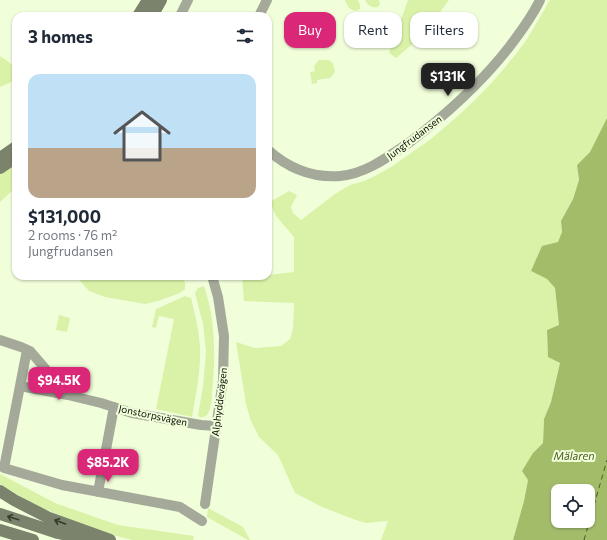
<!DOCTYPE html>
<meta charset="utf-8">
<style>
body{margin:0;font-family:Commissioner,sans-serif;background:#f2f2f3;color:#1f2937;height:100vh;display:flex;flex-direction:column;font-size:15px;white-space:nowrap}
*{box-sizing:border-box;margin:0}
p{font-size:13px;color:#747a83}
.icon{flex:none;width:22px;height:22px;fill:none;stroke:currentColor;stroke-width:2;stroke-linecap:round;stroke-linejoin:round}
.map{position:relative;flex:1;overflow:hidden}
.panel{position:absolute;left:12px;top:12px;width:260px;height:268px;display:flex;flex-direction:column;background:#fff;border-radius:12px;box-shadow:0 1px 3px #0004}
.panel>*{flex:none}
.hud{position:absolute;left:284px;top:12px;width:263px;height:36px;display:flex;gap:8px}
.tools{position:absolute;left:551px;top:484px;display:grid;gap:8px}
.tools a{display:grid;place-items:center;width:44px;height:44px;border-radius:8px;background:#fff;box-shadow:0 1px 3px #0004;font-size:20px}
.price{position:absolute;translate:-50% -34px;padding:0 9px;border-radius:8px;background:#db2777;color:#fff;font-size:13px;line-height:26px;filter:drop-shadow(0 1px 2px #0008)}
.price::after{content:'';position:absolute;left:50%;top:24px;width:12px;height:9px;margin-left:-6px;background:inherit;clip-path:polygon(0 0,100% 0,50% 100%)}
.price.selected{background:#222;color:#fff}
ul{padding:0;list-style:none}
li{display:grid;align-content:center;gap:8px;height:212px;padding:0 16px}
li+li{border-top:1px solid #e0e1e3}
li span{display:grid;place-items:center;height:124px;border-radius:12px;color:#555}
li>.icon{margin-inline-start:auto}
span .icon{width:72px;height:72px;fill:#fffc;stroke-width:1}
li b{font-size:17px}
h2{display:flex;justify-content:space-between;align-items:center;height:48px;padding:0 16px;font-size:17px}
.tag{padding:0 14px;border-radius:12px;background:#fff;box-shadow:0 1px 3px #0004;font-size:14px;line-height:36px}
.tag.selected{background:#db2777;color:#fff}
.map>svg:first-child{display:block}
.green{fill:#d9f2a8}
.water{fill:#a2bc6a;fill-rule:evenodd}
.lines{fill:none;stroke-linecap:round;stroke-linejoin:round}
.ferry{stroke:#4b5c22;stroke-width:1;stroke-dasharray:5 4;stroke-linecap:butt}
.street{stroke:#a4a99a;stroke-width:10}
.secondary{stroke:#7b836d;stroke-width:12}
.oneway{stroke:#373d2d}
.labels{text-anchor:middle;stroke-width:4;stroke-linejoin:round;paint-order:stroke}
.street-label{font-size:10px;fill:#0a0e03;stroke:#f1feda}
.water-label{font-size:11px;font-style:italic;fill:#4b5c22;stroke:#f1feda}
</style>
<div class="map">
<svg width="607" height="540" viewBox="0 0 607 540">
<rect width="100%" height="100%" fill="#f1feda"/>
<!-- green -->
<path class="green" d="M 345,0 L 358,0 L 360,5 L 360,9 L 356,11 C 350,10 347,6 345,0 Z
M 365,0 L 379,0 L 380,4 L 378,7 C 372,8 368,6 365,0 Z
M 408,0 L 449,0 L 422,36 L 396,58 L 389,53 Z
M 550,0 L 607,0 L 607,118 L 590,152 L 577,165 L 579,180 L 573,199 L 561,221 L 562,232 L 558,243 L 531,271 L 547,279 L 555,288 L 559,325 L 547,330 L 548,357 L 560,363 L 551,402 L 544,419 L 543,443 L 533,453 L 524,501 L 513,540 L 381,540 L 388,521 L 366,523 L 356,520 L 322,507 L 295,493 L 278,455 L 259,437 L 251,421 L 246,404 L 236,342 L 255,348 L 281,346 L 290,339 L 293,329 L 294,303 L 244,301 L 242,277 L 268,276 L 268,275 L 294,272 L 294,237 L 276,216 L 270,202 L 289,191 L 297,195 L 291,207 L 293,213 L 301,220 L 335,194 L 350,185 L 364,181 L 377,175 L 391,167 L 431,139 L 459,115 L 478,97 L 496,78 L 516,54 L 527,39 Z
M 0,56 C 10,63 16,65 16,79 L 9,83 L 0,87 Z
M 319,60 L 329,60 L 333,63 L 335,72 L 330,78 L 317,80 L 317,83 L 312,84 L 310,72 L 315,71 L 314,66 Z
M 16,164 L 16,186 L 13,190 L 0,202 L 0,174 Z
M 76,276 L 182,276 L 185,283 L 185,289 L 180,293 L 158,301 L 145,304 L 105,297 L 89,291 Z
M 204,286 C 207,295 209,304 211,313 C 215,339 215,365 212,391 C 212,398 212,408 207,415 C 204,417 202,418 199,417 L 198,415 L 203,387 L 206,351 L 203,324 L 195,293 L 198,288 Z
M 185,296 L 191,298 C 195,314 199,330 200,347 C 201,370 196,394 192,417 L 156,409 L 174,319 L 159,316 L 156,328 L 152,327 L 156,309 Z
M 59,315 L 70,318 L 67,332 L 56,330 Z
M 0,474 L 55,503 L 118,525 L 194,536 L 193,540 L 132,540 L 97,531 L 33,504 L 0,484 Z
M 208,508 L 243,527 L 250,540 L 248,540 L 207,517 Z"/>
<!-- water -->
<path class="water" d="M 607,118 L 607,540 L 513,540 L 524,501 L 528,480 L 522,471 L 533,453 L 543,443 L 544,419 L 551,402 L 560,363 L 548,357 L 547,330 L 559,325 L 555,288 L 547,279 L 531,271 L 542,246 L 558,242 L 562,232 L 561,221 L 573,199 L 579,180 L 577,165 L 590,152 ZM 558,491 L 588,491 L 588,521 L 558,521 Z"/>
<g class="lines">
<!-- ferry -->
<path class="ferry" d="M 584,540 L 607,460"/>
<!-- street -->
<path class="street" d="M 180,16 L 188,0
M 259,16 L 267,0
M 268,150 C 288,168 313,178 340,176 C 366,174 389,156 410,142 C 447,114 482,82 510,46 C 521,31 532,17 540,0
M 0,340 L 21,347 L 30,351 L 68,395 L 101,403 L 132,413 L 201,425 L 216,426
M 27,350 L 4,468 L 62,485 L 180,507 L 202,521
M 20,386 L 68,395
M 98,492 L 114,407
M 205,504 L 223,380 L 224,336 L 218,297 L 212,276"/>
<!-- secondary -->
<path class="secondary" d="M 138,16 L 148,0
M 152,16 L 161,0
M 0,158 L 16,147
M 0,168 L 16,157
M 0,491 L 14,500 L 49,518 L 110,540
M 0,514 L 58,533 L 91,540
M 0,530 L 33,540"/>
</g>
<!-- one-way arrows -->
<defs><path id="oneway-shaft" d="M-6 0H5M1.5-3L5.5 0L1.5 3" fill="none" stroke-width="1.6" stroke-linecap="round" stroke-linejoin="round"/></defs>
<g class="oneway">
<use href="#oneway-shaft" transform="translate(13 518) rotate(-163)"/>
<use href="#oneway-shaft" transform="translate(60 522) rotate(-160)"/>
</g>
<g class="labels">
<!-- street labels -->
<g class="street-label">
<text transform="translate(414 137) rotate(-37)" y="4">Jungfrudansen</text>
<text transform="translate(219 402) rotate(-83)" y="4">Alphyddevägen</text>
<text transform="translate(153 415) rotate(12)" y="4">Jonstorpsvägen</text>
</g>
<!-- water labels -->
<g class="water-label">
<text x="574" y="460">Mälaren</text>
</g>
</g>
</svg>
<div class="tools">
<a><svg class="icon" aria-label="locate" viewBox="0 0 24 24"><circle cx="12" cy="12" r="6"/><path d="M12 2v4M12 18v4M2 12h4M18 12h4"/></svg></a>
</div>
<b class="price selected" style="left:448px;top:97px">$131K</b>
<b class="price" style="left:59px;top:401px">$94.5K</b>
<b class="price" style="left:108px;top:483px">$85.2K</b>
<div class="hud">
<a class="tag selected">Buy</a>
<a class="tag">Rent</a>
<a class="tag">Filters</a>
</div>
<section class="panel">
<h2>3 homes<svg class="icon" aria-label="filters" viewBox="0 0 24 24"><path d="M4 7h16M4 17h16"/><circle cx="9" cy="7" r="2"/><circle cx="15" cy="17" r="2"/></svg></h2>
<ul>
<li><span style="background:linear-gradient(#bfe0f5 60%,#b9a48a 0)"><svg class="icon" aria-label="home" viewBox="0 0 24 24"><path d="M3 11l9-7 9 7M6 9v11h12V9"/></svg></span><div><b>$131,000</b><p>2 rooms · 76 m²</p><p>Jungfrudansen</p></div></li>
</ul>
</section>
</div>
